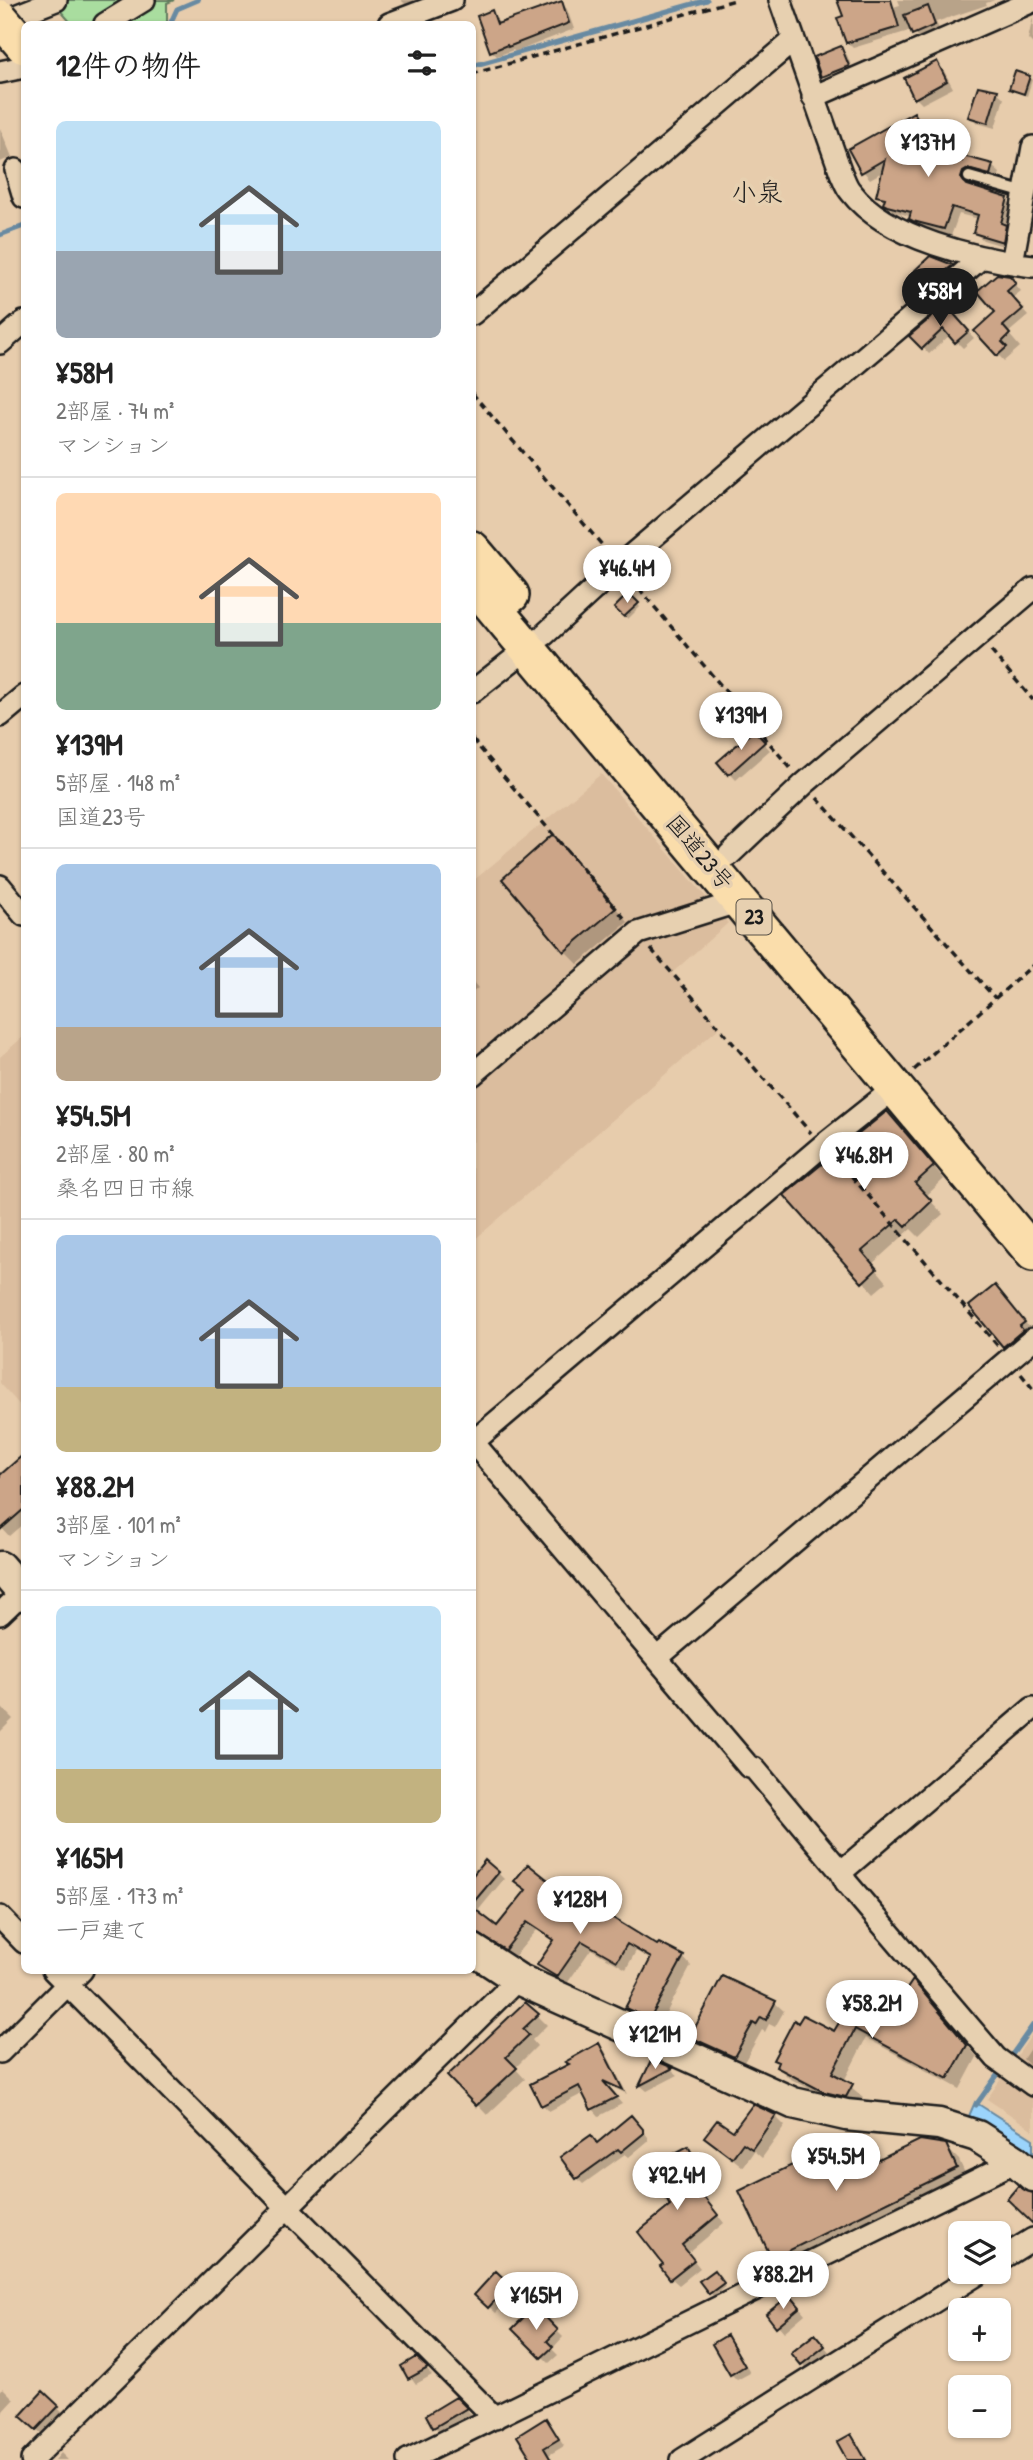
<!DOCTYPE html>
<html lang="ja">
<meta charset="utf-8">
<style>
body{margin:0;font-family:"Patrick Hand","Klee One",sans-serif;background:#f2f2f2;color:#222;height:100vh;display:flex;flex-direction:column;font-size:26px;white-space:nowrap}
*{box-sizing:border-box;margin:0}
p{font-size:23px;color:#767676}
.icon{flex:none;width:38px;height:38px;fill:none;stroke:currentColor;stroke-width:2;stroke-linecap:round;stroke-linejoin:round}
.map{position:relative;flex:1;overflow:hidden}
.panel{position:absolute;left:21px;top:21px;width:455px;height:1953px;display:flex;flex-direction:column;background:#fff;border-radius:10px;box-shadow:0 2px 5px #0004}
.panel>*{flex:none}
.tools{position:absolute;left:948px;top:2221px;display:grid;gap:14px}
.tools a{display:grid;place-items:center;width:63px;height:63px;border-radius:10px;background:#fff;box-shadow:0 2px 5px #0004;font-size:35px}
.price{position:absolute;translate:-50% -60px;padding:0 16px;border-radius:24px;background:#fff;color:#222;font-size:23px;line-height:46px;filter:drop-shadow(0 2px 4px #0008)}
.price::after{content:'';position:absolute;left:50%;top:42px;width:21px;height:16px;margin-left:-10px;background:inherit;clip-path:polygon(0 0,100% 0,50% 100%)}
.price.active{background:#1c1c1c;color:#fff}
ul{padding:0;list-style:none}
li{display:grid;align-content:center;gap:14px;height:371px;padding:0 35px}
li+li{border-top:2px solid #e0e0e0}
li span{display:grid;place-items:center;height:217px;border-radius:10px;color:#555}
li>.icon{margin-inline-start:auto}
span .icon{width:126px;height:126px;fill:#fffc;stroke-width:1}
li b{font-size:30px}
h2{display:flex;justify-content:space-between;align-items:center;height:84px;padding:0 35px;font-size:30px}
.map>svg:first-child{display:block}
.built{fill:#dbbd9e}
.green{fill:#a9dd9f;stroke:#627c5e;stroke-width:2}
.water{fill:#9bd4fb;stroke:#688aa2;stroke-width:2}
.shadow{fill:#0003}
.lines{fill:none;stroke-linecap:round;stroke-linejoin:round}
.stream{stroke:#688aa2;stroke-width:5}
.building{fill:#cca588;stroke:#1c1c1c;stroke-width:2}
.service-casing{stroke:#1c1c1c;stroke-width:16}
.minor-casing{stroke:#1c1c1c;stroke-width:26}
.secondary-casing{stroke:#1c1c1c;stroke-width:35}
.trunk-casing{stroke:#1c1c1c;stroke-width:40}
.path{stroke:#1c1c1c;stroke-width:3.5;stroke-dasharray:7 5;stroke-linecap:butt}
.service{stroke:#e7d0b0;stroke-width:10}
.minor{stroke:#e7d0b0;stroke-width:21}
.secondary{stroke:#e7d0b0;stroke-width:30}
.trunk{stroke:#faddab;stroke-width:35}
.trunk-bridge-casing{stroke:#1c1c1c;stroke-width:40;stroke-linecap:butt}
.trunk-bridge{stroke:#faddab;stroke-width:35}
.labels{text-anchor:middle;stroke-width:7;stroke-linejoin:round;paint-order:stroke}
.shield{fill:#e7d0b0;stroke:#595248;stroke-width:2}
.shield-label{font-size:21px;font-weight:bold;fill:#1c1c1c}
.street-label{font-size:23px;fill:#1c1c1c;stroke:#e7d0b0}
.quarter-label{font-size:26px;fill:#1c1c1c;stroke:#e7d0b0}
</style>
<div class="map">
<svg width="1033" height="2460" viewBox="0 0 1033 2460">
<rect width="100%" height="100%" fill="#e7ccac"/>
<filter id="ink" filterUnits="userSpaceOnUse"><feTurbulence type="fractalNoise" baseFrequency=".0143" numOctaves="2"/><feDisplacementMap in="SourceGraphic" scale="14" xChannelSelector="R" yChannelSelector="G"/><feConvolveMatrix kernelMatrix="1 2 1 2 8 2 1 2 1" color-interpolation-filters="sRGB"/></filter>
<g filter="url(#ink)">
<!-- built -->
<path class="built" d="M 601,774 L 728,923 L 672,973 L 720,1027 L 473,1241 L 473,881 Z
M 24,1036 L 24,1410 L 0,1383 L 0,1057 Z
M 1033,2033 L 1033,2130 L 987,2099 Z"/>
<!-- green -->
<path class="green" d="M 51,0 L 174,0 L 167,3 L 167,24 L 72,24 Z"/>
<!-- water -->
<path class="water" d="M 975,2102 L 1033,2139 L 1033,2156 L 1018,2143 L 969,2116 Z"/>
<!-- shadow -->
<path class="shadow" d="M 401,0 L 419,0 L 406,5 Z
M 838,0 L 856,0 L 863,16 L 900,5 L 898,0 L 995,0 L 986,3 L 987,5 L 936,22 L 940,31 L 919,39 L 912,30 L 853,48 L 847,42 L 845,17 Z
M 561,3 L 567,9 L 574,29 L 515,52 L 513,50 L 497,56 L 491,51 L 492,12 L 500,25 Z
M 1033,17 L 1033,44 L 1028,39 Z
M 841,48 L 847,55 L 854,73 L 829,82 L 823,76 Z
M 937,63 L 943,69 L 953,88 L 922,104 L 916,98 Z
M 1029,77 L 1032,80 L 1027,96 L 1011,89 Z
M 979,88 L 997,92 L 1004,98 L 995,128 L 977,123 L 970,116 Z
M 914,114 L 921,121 L 941,157 L 963,163 L 992,166 L 1000,173 L 997,181 L 970,179 L 968,187 L 1007,200 L 1014,207 L 1010,248 L 983,240 L 975,233 L 979,219 L 959,214 L 951,236 L 919,226 L 912,217 L 893,211 L 878,195 L 884,171 L 870,179 L 863,171 Z
M 0,128 L 12,157 L 0,162 Z
M 931,258 L 952,266 L 958,272 L 934,292 L 915,272 Z
M 1009,277 L 1021,291 L 1012,298 L 1028,316 L 1008,333 L 1020,347 L 1004,361 L 976,332 L 997,312 Z
M 952,314 L 974,338 L 963,348 L 950,335 L 929,354 L 912,336 Z
M 629,595 L 640,607 L 628,619 L 617,608 Z
M 753,732 L 770,750 L 736,780 L 720,763 Z
M 566,850 L 628,922 L 578,964 L 565,951 Z
M 472,981 L 478,988 L 472,993 Z
M 899,1125 L 944,1179 L 926,1196 L 943,1214 L 919,1237 L 911,1229 L 872,1264 L 887,1282 L 874,1293 L 787,1195 Z
M 1004,1297 L 1033,1332 L 1014,1356 L 971,1307 Z
M 24,1456 L 24,1523 L 9,1536 L 0,1526 L 0,1478 Z
M 0,1706 L 13,1719 L 0,1732 Z
M 498,1873 L 504,1879 L 472,1918 L 472,1879 Z
M 562,1894 L 658,1948 L 683,1957 L 691,1966 L 659,2027 L 636,2016 L 627,2008 L 651,1960 L 636,1951 L 626,1969 L 591,1949 L 566,1985 L 548,1973 L 539,1965 L 555,1942 L 537,1930 L 514,1957 L 484,1939 L 476,1931 L 497,1929 Z
M 753,1991 L 775,2003 L 784,2011 L 775,2027 L 769,2024 L 765,2032 L 762,2030 L 743,2064 L 701,2045 L 692,2037 Z
M 924,1994 L 977,2057 L 960,2089 L 866,2038 L 844,2081 L 863,2097 L 858,2107 L 837,2103 L 789,2078 L 778,2067 L 780,2064 L 775,2059 L 901,2001 Z
M 526,2004 L 547,2025 L 532,2040 L 537,2046 L 515,2068 L 525,2079 L 487,2115 L 450,2076 Z
M 1033,2044 L 1033,2069 L 1023,2059 Z
M 599,2045 L 605,2051 L 627,2094 L 604,2083 L 622,2104 L 599,2116 L 593,2109 L 584,2093 L 549,2111 L 543,2105 L 570,2065 Z
M 653,2061 L 672,2070 L 678,2075 L 647,2091 L 641,2086 Z
M 753,2106 L 775,2116 L 785,2126 L 762,2158 L 754,2151 L 743,2167 L 706,2137 L 734,2134 Z
M 637,2123 L 648,2137 L 648,2141 L 629,2157 L 625,2154 L 583,2184 L 577,2178 L 598,2145 Z
M 945,2146 L 959,2160 L 969,2182 L 787,2272 L 774,2258 L 742,2192 L 823,2152 L 836,2165 L 843,2180 Z
M 687,2148 L 695,2156 L 707,2178 L 694,2185 L 724,2223 L 688,2253 L 700,2268 L 679,2285 L 671,2278 L 666,2264 L 672,2207 Z
M 496,2273 L 515,2291 L 496,2313 L 476,2295 Z
M 716,2275 L 725,2287 L 713,2296 L 701,2281 Z
M 797,2304 L 805,2314 L 784,2332 L 778,2325 Z
M 535,2309 L 563,2337 L 552,2349 L 558,2355 L 549,2363 L 515,2329 Z
M 727,2337 L 733,2344 L 750,2373 L 737,2380 L 731,2374 Z
M 821,2342 L 830,2353 L 809,2371 L 794,2353 Z
M 416,2359 L 432,2375 L 416,2384 L 403,2366 Z
M 3,2388 L 14,2399 L 2,2412 L 0,2410 L 0,2391 Z
M 43,2393 L 64,2413 L 43,2435 L 22,2416 Z
M 456,2399 L 472,2415 L 441,2433 L 435,2427 Z
M 546,2420 L 564,2446 L 549,2455 L 552,2460 L 534,2460 Z
M 61,2453 L 68,2460 L 55,2460 Z"/>
<g class="lines">
<!-- stream -->
<path class="stream" d="M 170,24 L 177,9 L 198,0
M 472,66 L 707,0
M 0,235 L 24,226
M 1009,2059 L 1033,2025
M 976,2105 L 1003,2067"/>
</g>
<!-- building -->
<path class="building" d="M 837,0 L 891,0 L 899,27 L 846,43 L 837,18 L 843,16 Z
M 562,1 L 569,23 L 508,47 L 507,45 L 490,52 L 477,16 L 492,10 L 497,24 Z
M 928,6 L 935,25 L 912,35 L 904,15 Z
M 841,46 L 849,66 L 821,77 L 814,57 Z
M 937,61 L 947,81 L 914,99 L 904,78 Z
M 1015,71 L 1030,76 L 1024,94 L 1009,89 Z
M 978,86 L 998,90 L 988,123 L 968,117 Z
M 914,112 L 938,155 L 962,161 L 963,156 L 993,164 L 990,175 L 968,169 L 963,172 L 961,178 L 967,185 L 1008,198 L 1001,223 L 1006,225 L 1003,242 L 973,233 L 978,215 L 952,207 L 944,229 L 913,221 L 909,219 L 911,212 L 887,206 L 883,204 L 885,198 L 876,196 L 885,159 L 861,173 L 848,149 Z
M 930,256 L 953,265 L 926,287 L 913,272 Z
M 997,274 L 1010,276 L 1016,283 L 1007,291 L 1023,309 L 1003,326 L 1010,334 L 1002,342 L 1007,347 L 997,356 L 974,331 L 995,312 L 977,291 Z
M 946,305 L 969,331 L 955,343 L 943,329 L 922,349 L 909,336 Z
M 629,593 L 639,603 L 624,617 L 614,608 Z
M 754,730 L 765,742 L 728,775 L 717,762 Z
M 553,834 L 616,908 L 564,952 L 502,879 Z
M 887,1111 L 934,1166 L 915,1183 L 932,1201 L 906,1226 L 899,1219 L 862,1251 L 877,1269 L 862,1283 L 784,1195 Z
M 995,1285 L 1025,1322 L 1020,1326 L 1023,1330 L 1003,1347 L 969,1306 Z
M 24,1454 L 24,1509 L 0,1530 L 0,1475 Z
M 485,1860 L 499,1872 L 472,1904 L 472,1876 Z
M 528,1864 L 562,1891 L 564,1888 L 657,1945 L 659,1943 L 684,1956 L 650,2019 L 625,2008 L 651,1958 L 627,1944 L 617,1961 L 582,1941 L 557,1977 L 537,1965 L 554,1940 L 527,1922 L 505,1950 L 472,1930 L 472,1907 L 497,1926 L 526,1890 L 514,1881 Z
M 722,1976 L 776,2001 L 766,2020 L 761,2017 L 756,2025 L 753,2023 L 734,2057 L 690,2037 Z
M 913,1980 L 967,2045 L 948,2079 L 855,2029 L 832,2073 L 853,2084 L 846,2097 L 824,2092 L 776,2067 L 778,2062 L 773,2060 L 794,2020 L 798,2023 L 803,2015 L 834,2031 L 852,2001 L 873,2013 L 885,1991 L 900,1999 Z
M 525,2002 L 539,2014 L 523,2029 L 529,2035 L 506,2057 L 517,2068 L 476,2106 L 447,2076 Z
M 599,2043 L 623,2090 L 603,2081 L 617,2097 L 591,2110 L 579,2086 L 541,2106 L 530,2084 L 569,2064 L 565,2062 Z
M 652,2059 L 673,2068 L 639,2086 Z
M 753,2104 L 776,2115 L 752,2149 L 743,2143 L 732,2158 L 704,2137 L 717,2120 L 733,2131 Z
M 631,2115 L 643,2129 L 643,2134 L 621,2152 L 618,2149 L 576,2179 L 560,2157 L 591,2135 L 597,2143 Z
M 920,2140 L 946,2144 L 957,2168 L 772,2259 L 739,2191 L 823,2150 L 838,2180 Z
M 688,2146 L 701,2170 L 688,2177 L 718,2215 L 682,2245 L 694,2260 L 670,2279 L 660,2266 L 663,2264 L 638,2232 L 670,2206 L 649,2167 Z
M 1018,2186 L 1033,2193 L 1033,2224 L 1007,2199 Z
M 714,2270 L 724,2283 L 709,2294 L 699,2281 Z
M 496,2271 L 510,2284 L 488,2308 L 474,2295 Z
M 790,2295 L 800,2307 L 776,2327 L 766,2314 Z
M 535,2306 L 558,2330 L 547,2341 L 553,2347 L 541,2358 L 512,2329 Z
M 815,2334 L 825,2346 L 801,2365 L 791,2353 Z
M 727,2335 L 745,2366 L 730,2375 L 712,2344 Z
M 416,2357 L 428,2368 L 408,2379 L 401,2366 Z
M 43,2391 L 59,2406 L 36,2430 L 20,2416 Z
M 456,2397 L 467,2408 L 433,2428 L 426,2415 Z
M 546,2418 L 559,2439 L 544,2448 L 551,2460 L 532,2460 L 517,2436 Z
M 851,2434 L 866,2460 L 847,2460 L 837,2442 Z"/>
<g class="lines">
<!-- service casing -->
<g class="service-casing">
<path id="service" d="M 969,177 L 1025,193"/>
</g>
<!-- minor casing -->
<g class="minor-casing">
<path id="minor" d="M 780,0 L 841,173 C 844,179 846,187 851,192 C 887,239 978,259 1033,266
M 0,22 L 56,0
M 105,24 L 144,0
M 389,24 L 452,0
M 0,72 L 24,67
M 813,97 L 1033,1
M 16,170 L 24,197
M 1012,263 L 1033,147
M 472,314 L 794,40
M 0,343 L 24,322
M 544,635 L 620,565 L 981,258
M 472,692 L 528,648
M 0,716 L 24,696
M 729,855 L 804,784 L 1033,589
M 0,886 L 24,915
M 472,1075 L 638,933 L 740,901
M 472,1441 L 749,1767 L 754,1768 L 841,1872 L 846,1882 L 996,2058 L 1033,2085
M 473,1442 L 822,1146 L 896,1087
M 0,1614 L 22,1593
M 658,1657 L 1033,1339
M 841,1872 L 1033,1708
M 0,1917 L 24,1942
M 53,1970 L 495,2418
M 0,2052 L 82,1970
M 999,2260 L 1033,2239
M 32,2460 L 518,1979
M 408,2460 L 1016,2161
M 682,2460 L 981,2272"/>
</g>
<!-- secondary casing -->
<g class="secondary-casing">
<path id="secondary" d="M 0,1567 L 24,1595
M 472,1949 L 518,1979 L 793,2103 L 846,2115 L 939,2124 L 977,2136 L 1016,2161 L 1033,2176"/>
</g>
<!-- trunk casing -->
<g class="trunk-casing">
<path id="trunk" d="M 472,549 L 511,595
M 472,582 L 1033,1253"/>
</g>
<!-- path -->
<path class="path" d="M 472,74 L 735,0
M 472,393 L 608,552
M 631,579 L 793,771
M 991,651 L 1033,700
M 472,739 L 625,919
M 817,798 L 995,998
M 651,949 L 811,1133
M 914,1070 L 1033,965
M 836,1158 L 998,1346
M 1021,1374 L 1033,1389"/>
<!-- service -->
<use href="#service" class="service"/>
<!-- minor -->
<use href="#minor" class="minor"/>
<!-- secondary -->
<use href="#secondary" class="secondary"/>
<!-- trunk -->
<use href="#trunk" class="trunk"/>
<!-- trunk-bridge casing -->
<g class="trunk-bridge-casing">
<path id="trunk-bridge" d="M 0,18 L 24,46"/>
</g>
<!-- trunk-bridge -->
<use href="#trunk-bridge" class="trunk-bridge"/>
</g>
</g>
<g class="labels">
<!-- shield labels -->
<rect class="shield" x="736.5" y="899.5" width="35" height="35" rx="5"/>
<g class="shield-label">
<text x="754" y="924">23</text>
</g>
<!-- street labels -->
<g class="street-label">
<text transform="translate(700 852) rotate(50)" y="8">国道23号</text>
</g>
<!-- quarter labels -->
<g class="quarter-label">
<text x="757" y="201">小泉</text>
</g>
</g>
</svg>
<div class="tools">
<a><svg class="icon" aria-label="layers" viewBox="0 0 24 24"><path d="M12 4l9 5-9 5-9-5zM3 14l9 5 9-5"/></svg></a>
<a>+</a>
<a>−</a>
</div>
<b class="price" style="left:928px;top:179px">¥137M</b>
<b class="price active" style="left:940px;top:328px">¥58M</b>
<b class="price" style="left:627px;top:605px">¥46.4M</b>
<b class="price" style="left:741px;top:752px">¥139M</b>
<b class="price" style="left:864px;top:1192px">¥46.8M</b>
<b class="price" style="left:580px;top:1936px">¥128M</b>
<b class="price" style="left:872px;top:2040px">¥58.2M</b>
<b class="price" style="left:655px;top:2071px">¥121M</b>
<b class="price" style="left:836px;top:2193px">¥54.5M</b>
<b class="price" style="left:677px;top:2212px">¥92.4M</b>
<b class="price" style="left:783px;top:2311px">¥88.2M</b>
<b class="price" style="left:536px;top:2332px">¥165M</b>
<section class="panel">
<h2>12件の物件<svg class="icon" aria-label="filters" viewBox="0 0 24 24"><path d="M4 7h16M4 17h16"/><circle cx="9" cy="7" r="2"/><circle cx="15" cy="17" r="2"/></svg></h2>
<ul>
<li><span style="background:linear-gradient(#bfe0f5 60%,#9aa5b1 0)"><svg class="icon" aria-label="home" viewBox="0 0 24 24"><path d="M3 11l9-7 9 7M6 9v11h12V9"/></svg></span><div><b>¥58M</b><p>2部屋 · 74 m²</p><p>マンション</p></div></li>
<li><span style="background:linear-gradient(#ffd9b3 60%,#7fa58c 0)"><svg class="icon" aria-label="home" viewBox="0 0 24 24"><path d="M3 11l9-7 9 7M6 9v11h12V9"/></svg></span><div><b>¥139M</b><p>5部屋 · 148 m²</p><p>国道23号</p></div></li>
<li><span style="background:linear-gradient(#a9c7e8 75%,#b9a48a 0)"><svg class="icon" aria-label="home" viewBox="0 0 24 24"><path d="M3 11l9-7 9 7M6 9v11h12V9"/></svg></span><div><b>¥54.5M</b><p>2部屋 · 80 m²</p><p>桑名四日市線</p></div></li>
<li><span style="background:linear-gradient(#a9c7e8 70%,#c2b280 0)"><svg class="icon" aria-label="home" viewBox="0 0 24 24"><path d="M3 11l9-7 9 7M6 9v11h12V9"/></svg></span><div><b>¥88.2M</b><p>3部屋 · 101 m²</p><p>マンション</p></div></li>
<li><span style="background:linear-gradient(#bfe0f5 75%,#c2b280 0)"><svg class="icon" aria-label="home" viewBox="0 0 24 24"><path d="M3 11l9-7 9 7M6 9v11h12V9"/></svg></span><div><b>¥165M</b><p>5部屋 · 173 m²</p><p>一戸建て</p></div></li>
</ul>
</section>
</div>
